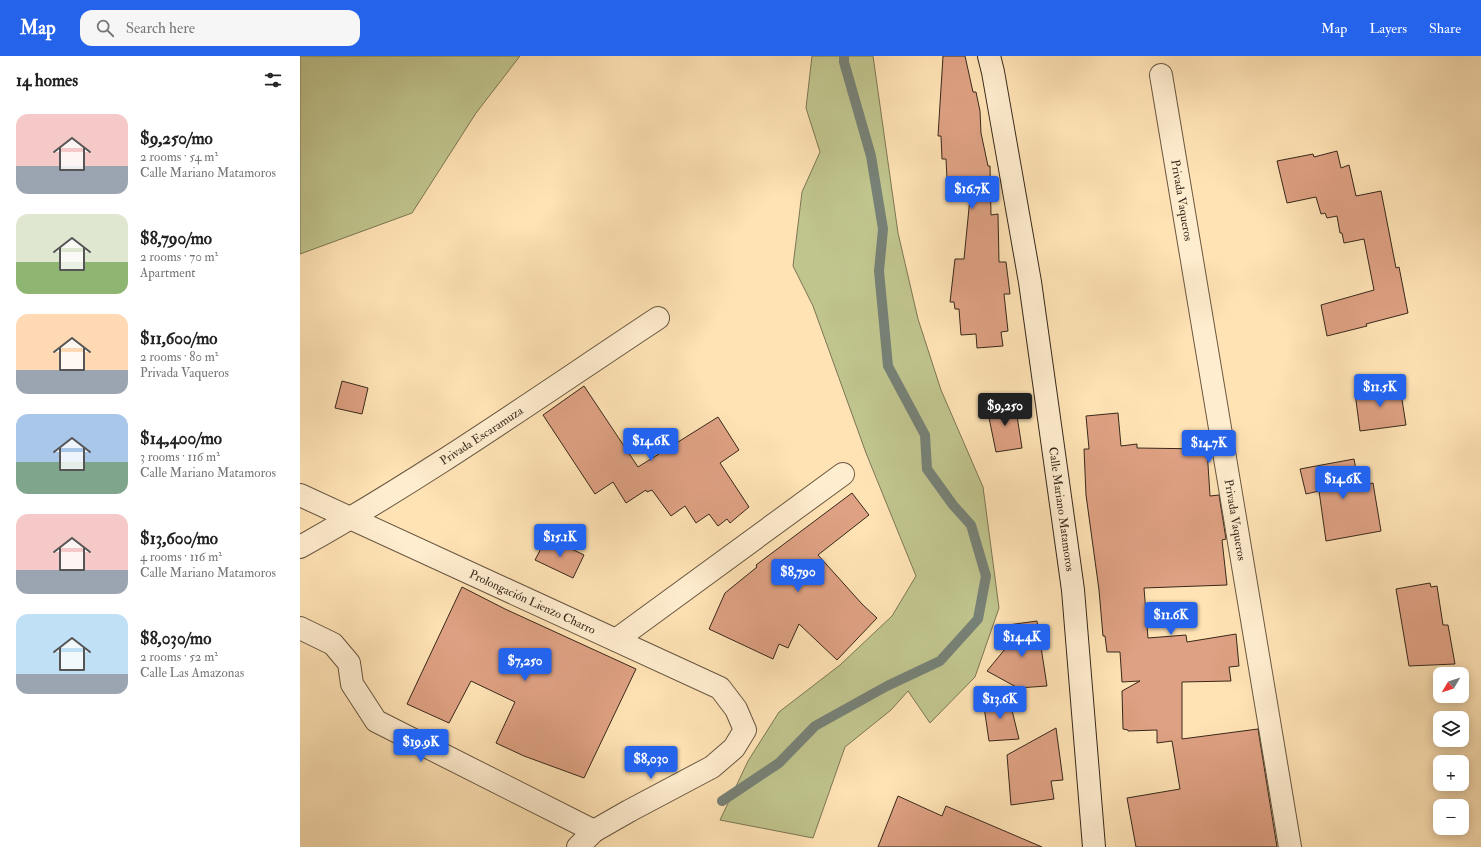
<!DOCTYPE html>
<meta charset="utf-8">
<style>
body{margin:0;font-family:"IM FELL Double Pica",serif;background:#f6f6f6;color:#222;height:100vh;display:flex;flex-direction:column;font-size:15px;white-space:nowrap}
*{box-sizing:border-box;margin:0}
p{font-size:13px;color:#767676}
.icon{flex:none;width:22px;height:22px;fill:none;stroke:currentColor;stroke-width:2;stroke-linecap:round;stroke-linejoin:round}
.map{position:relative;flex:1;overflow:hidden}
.sheet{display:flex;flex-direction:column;background:#fff;width:300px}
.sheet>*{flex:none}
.needle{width:26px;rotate:231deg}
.tools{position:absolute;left:1133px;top:611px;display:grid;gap:8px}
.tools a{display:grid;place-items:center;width:36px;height:36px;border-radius:8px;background:#fff;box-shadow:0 2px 10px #0003;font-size:20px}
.price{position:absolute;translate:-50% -34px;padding:0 9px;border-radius:4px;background:#2563eb;color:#fff;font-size:13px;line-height:26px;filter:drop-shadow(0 1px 2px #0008)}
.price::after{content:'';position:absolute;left:50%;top:24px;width:12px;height:9px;margin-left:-6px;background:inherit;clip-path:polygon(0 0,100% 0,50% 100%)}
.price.active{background:#222;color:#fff}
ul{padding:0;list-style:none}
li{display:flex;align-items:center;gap:12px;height:100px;padding:0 16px}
li span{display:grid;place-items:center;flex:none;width:112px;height:80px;border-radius:12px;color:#555}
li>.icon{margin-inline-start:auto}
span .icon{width:48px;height:48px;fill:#fffc;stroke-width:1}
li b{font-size:17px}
h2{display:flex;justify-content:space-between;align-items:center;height:48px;padding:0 16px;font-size:17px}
header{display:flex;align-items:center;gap:24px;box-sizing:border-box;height:56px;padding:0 20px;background:#2563eb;color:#fff}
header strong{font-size:19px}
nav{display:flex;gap:22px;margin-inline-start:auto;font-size:14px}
.search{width:280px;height:36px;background:#f6f6f6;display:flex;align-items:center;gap:10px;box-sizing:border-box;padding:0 14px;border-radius:12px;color:#767676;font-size:15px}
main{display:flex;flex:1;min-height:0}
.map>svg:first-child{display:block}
.green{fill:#c0c48d;stroke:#7c7654}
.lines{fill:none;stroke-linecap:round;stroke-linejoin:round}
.stream{stroke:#778176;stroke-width:10}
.building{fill:#dea183;stroke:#37281a}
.street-casing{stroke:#695741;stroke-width:24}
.secondary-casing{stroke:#37281a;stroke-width:24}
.street{stroke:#ffedcf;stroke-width:22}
.secondary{stroke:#ffedcf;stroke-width:22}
.labels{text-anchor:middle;stroke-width:3;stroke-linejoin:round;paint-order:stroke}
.street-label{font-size:12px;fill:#37281a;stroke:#ffedcf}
</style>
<header>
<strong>Map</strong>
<div class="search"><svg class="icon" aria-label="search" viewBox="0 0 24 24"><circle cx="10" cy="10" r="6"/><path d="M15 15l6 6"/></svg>Search here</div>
<nav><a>Map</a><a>Layers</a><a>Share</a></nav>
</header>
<main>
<section class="sheet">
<h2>14 homes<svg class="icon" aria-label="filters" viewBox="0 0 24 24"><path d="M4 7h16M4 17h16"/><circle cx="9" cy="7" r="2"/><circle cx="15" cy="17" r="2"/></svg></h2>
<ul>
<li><span style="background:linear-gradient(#f6c9c9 65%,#9aa5b1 0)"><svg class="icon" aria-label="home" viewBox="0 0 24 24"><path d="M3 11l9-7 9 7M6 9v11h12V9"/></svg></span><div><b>$9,250/mo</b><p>2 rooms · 54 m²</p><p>Calle Mariano Matamoros</p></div></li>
<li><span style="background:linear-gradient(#dfe7d0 60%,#8fb573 0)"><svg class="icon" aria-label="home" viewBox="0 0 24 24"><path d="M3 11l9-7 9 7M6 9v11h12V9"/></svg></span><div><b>$8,790/mo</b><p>2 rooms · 70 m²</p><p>Apartment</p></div></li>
<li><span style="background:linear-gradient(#ffd9b3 70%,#9aa5b1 0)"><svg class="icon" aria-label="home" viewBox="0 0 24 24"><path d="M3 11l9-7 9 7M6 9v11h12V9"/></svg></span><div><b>$11,600/mo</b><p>2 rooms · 80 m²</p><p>Privada Vaqueros</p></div></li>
<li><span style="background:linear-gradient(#a9c7e8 60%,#7fa58c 0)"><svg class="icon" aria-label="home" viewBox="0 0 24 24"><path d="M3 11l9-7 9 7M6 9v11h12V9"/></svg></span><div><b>$14,400/mo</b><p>3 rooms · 116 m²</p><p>Calle Mariano Matamoros</p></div></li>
<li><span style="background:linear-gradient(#f6c9c9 70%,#9aa5b1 0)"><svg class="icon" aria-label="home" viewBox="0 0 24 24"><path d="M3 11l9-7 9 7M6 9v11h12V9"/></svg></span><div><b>$13,600/mo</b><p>4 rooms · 116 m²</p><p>Calle Mariano Matamoros</p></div></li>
<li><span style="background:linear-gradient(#bfe0f5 75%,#9aa5b1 0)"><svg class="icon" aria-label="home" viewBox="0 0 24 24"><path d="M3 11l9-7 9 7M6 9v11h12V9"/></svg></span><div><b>$8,030/mo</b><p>2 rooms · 52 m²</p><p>Calle Las Amazonas</p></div></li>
</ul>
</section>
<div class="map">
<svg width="1181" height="791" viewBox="0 0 1181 791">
<rect width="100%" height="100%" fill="#ffe3b5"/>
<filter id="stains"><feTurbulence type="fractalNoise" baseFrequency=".005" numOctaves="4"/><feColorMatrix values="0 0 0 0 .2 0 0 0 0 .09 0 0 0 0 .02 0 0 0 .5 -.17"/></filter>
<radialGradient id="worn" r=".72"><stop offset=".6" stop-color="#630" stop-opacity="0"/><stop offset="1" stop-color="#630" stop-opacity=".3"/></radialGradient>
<!-- green -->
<path class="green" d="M 0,0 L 220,0 L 176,57 L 112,157 L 0,198 Z
M 512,0 L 573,0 L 598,177 L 618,263 L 641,334 L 683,431 L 699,552 L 675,621 L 630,667 L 608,635 L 591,654 L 545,691 L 513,782 L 420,764 L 448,705 L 479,656 L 540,609 L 592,560 L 616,520 L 566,397 L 513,250 L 493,210 L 502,136 L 520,96 L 506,52 Z"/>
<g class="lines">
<!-- stream -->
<path class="stream" d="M 422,745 L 479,707 L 515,670 L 587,630 L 640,605 L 678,563 L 686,520 L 671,469 L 653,449 L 627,413 L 625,379 L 588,310 L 579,215 L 583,173 L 571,100 L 544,6 L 544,0"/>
</g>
<!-- building -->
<path class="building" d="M 643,0 L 665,0 L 673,36 L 676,36 L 680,55 L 681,77 L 688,110 L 690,110 L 691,159 L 698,158 L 699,206 L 706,206 L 710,238 L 704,238 L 708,275 L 701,276 L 703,290 L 677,292 L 676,278 L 661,279 L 659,253 L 655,253 L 654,246 L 650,246 L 655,203 L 664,203 L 670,142 L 648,143 L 646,103 L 642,103 L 641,80 L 638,80 Z
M 1037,95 L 1041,112 L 1049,109 L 1056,140 L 1081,135 L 1096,212 L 1099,211 L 1108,257 L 1066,268 L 1067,270 L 1027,280 L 1021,249 L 1074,234 L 1064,183 L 1044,187 L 1042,177 L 1040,177 L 1037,160 L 1027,162 L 1025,157 L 1021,158 L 1016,141 L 987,147 L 977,105 L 1013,98 L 1014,101 Z
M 42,325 L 68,332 L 62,358 L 35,352 Z
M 1084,329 L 1085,333 L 1100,331 L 1106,369 L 1060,375 L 1055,337 L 1058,337 L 1058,331 Z
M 284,330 L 338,411 L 418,361 L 439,394 L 420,407 L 449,451 L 430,467 L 427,463 L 418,470 L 409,458 L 396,467 L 385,450 L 371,460 L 352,434 L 347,436 L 346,434 L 326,447 L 313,426 L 295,438 L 243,359 Z
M 715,347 L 722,392 L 696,396 L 687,352 Z
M 818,357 L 821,390 L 837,388 L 837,392 L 907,393 L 910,440 L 919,439 L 926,483 L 922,484 L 927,529 L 844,532 L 848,582 L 886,579 L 887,586 L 936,578 L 939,610 L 929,611 L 931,625 L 882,626 L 882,683 L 958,673 L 977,791 L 836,791 L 827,742 L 880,733 L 872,685 L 857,687 L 857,674 L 828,675 L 828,674 L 823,673 L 822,635 L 840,625 L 822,626 L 820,596 L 807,596 L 805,580 L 803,580 L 799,534 L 786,439 L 784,393 L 789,393 L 786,360 Z
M 1054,403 L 1059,430 L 1073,427 L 1081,475 L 1026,485 L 1019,435 L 1006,438 L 1000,413 Z
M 552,437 L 569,459 L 518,499 L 562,548 L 577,562 L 537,604 L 499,568 L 488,592 L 479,588 L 473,603 L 409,573 L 425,537 L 457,511 L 456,509 Z
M 247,481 L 284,499 L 273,522 L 235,504 Z
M 1130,527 L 1131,531 L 1137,530 L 1143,569 L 1148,569 L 1155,608 L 1109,610 L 1096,533 Z
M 162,531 L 205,553 L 336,613 L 284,722 L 224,700 L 196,687 L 215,646 L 171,625 L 149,667 L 107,648 Z
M 737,565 L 747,630 L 718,632 L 687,615 L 710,587 L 708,569 Z
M 709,642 L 719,683 L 689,685 L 683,644 Z
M 756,672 L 763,724 L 751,725 L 754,743 L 711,749 L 707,699 Z
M 598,740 L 642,760 L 646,750 L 742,791 L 578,791 Z"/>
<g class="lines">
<!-- street casing -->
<g class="street-casing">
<g id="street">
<path id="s1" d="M 861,19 L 990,791"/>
<path id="s2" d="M 0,439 L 420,632 L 436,653 L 445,674 L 434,692 L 412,711 L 329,755 L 294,775 L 278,791"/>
<path id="s3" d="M 0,491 C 124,422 240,340 358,262"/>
<path d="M 0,572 L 33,588 L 49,607 L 52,628 L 76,665 L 294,775"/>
<path d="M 316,584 L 543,418"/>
</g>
</g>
<!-- secondary casing -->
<g class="secondary-casing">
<g id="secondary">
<path id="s4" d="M 689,0 L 693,16 L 730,226 L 773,534 L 794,791"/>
</g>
</g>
<!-- street -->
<use href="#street" class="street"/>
<!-- secondary -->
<use href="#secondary" class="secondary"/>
</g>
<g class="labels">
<!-- street labels -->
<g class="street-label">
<text dy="4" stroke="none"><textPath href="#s1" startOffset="127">Privada Vaqueros</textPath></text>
<text dy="4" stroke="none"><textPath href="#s3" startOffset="213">Privada Escaramuza</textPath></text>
<text dy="4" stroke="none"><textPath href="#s4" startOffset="459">Calle Mariano Matamoros</textPath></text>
<text dy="4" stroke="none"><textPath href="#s1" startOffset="451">Privada Vaqueros</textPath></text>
<text dy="4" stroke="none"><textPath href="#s2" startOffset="256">Prolongación Lienzo Charro</textPath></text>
</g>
</g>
<rect width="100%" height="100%" filter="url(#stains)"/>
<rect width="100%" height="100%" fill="url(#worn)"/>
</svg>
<div class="tools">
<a><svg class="needle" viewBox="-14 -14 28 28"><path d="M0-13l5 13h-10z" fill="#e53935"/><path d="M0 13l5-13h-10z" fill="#767676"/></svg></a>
<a><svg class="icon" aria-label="layers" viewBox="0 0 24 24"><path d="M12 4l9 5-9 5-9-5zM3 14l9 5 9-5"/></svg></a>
<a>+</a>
<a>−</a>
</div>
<b class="price" style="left:672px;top:154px">$16.7K</b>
<b class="price" style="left:1080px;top:352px">$11.5K</b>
<b class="price active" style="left:705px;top:371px">$9,250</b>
<b class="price" style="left:351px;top:406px">$14.6K</b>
<b class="price" style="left:909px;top:408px">$14.7K</b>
<b class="price" style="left:1043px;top:444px">$14.6K</b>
<b class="price" style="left:260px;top:502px">$15.1K</b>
<b class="price" style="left:498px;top:537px">$8,790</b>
<b class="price" style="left:871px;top:580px">$11.6K</b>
<b class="price" style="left:722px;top:602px">$14.4K</b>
<b class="price" style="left:225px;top:626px">$7,250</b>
<b class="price" style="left:700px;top:664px">$13.6K</b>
<b class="price" style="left:121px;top:707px">$19.9K</b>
<b class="price" style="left:351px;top:724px">$8,030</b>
</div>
</main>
